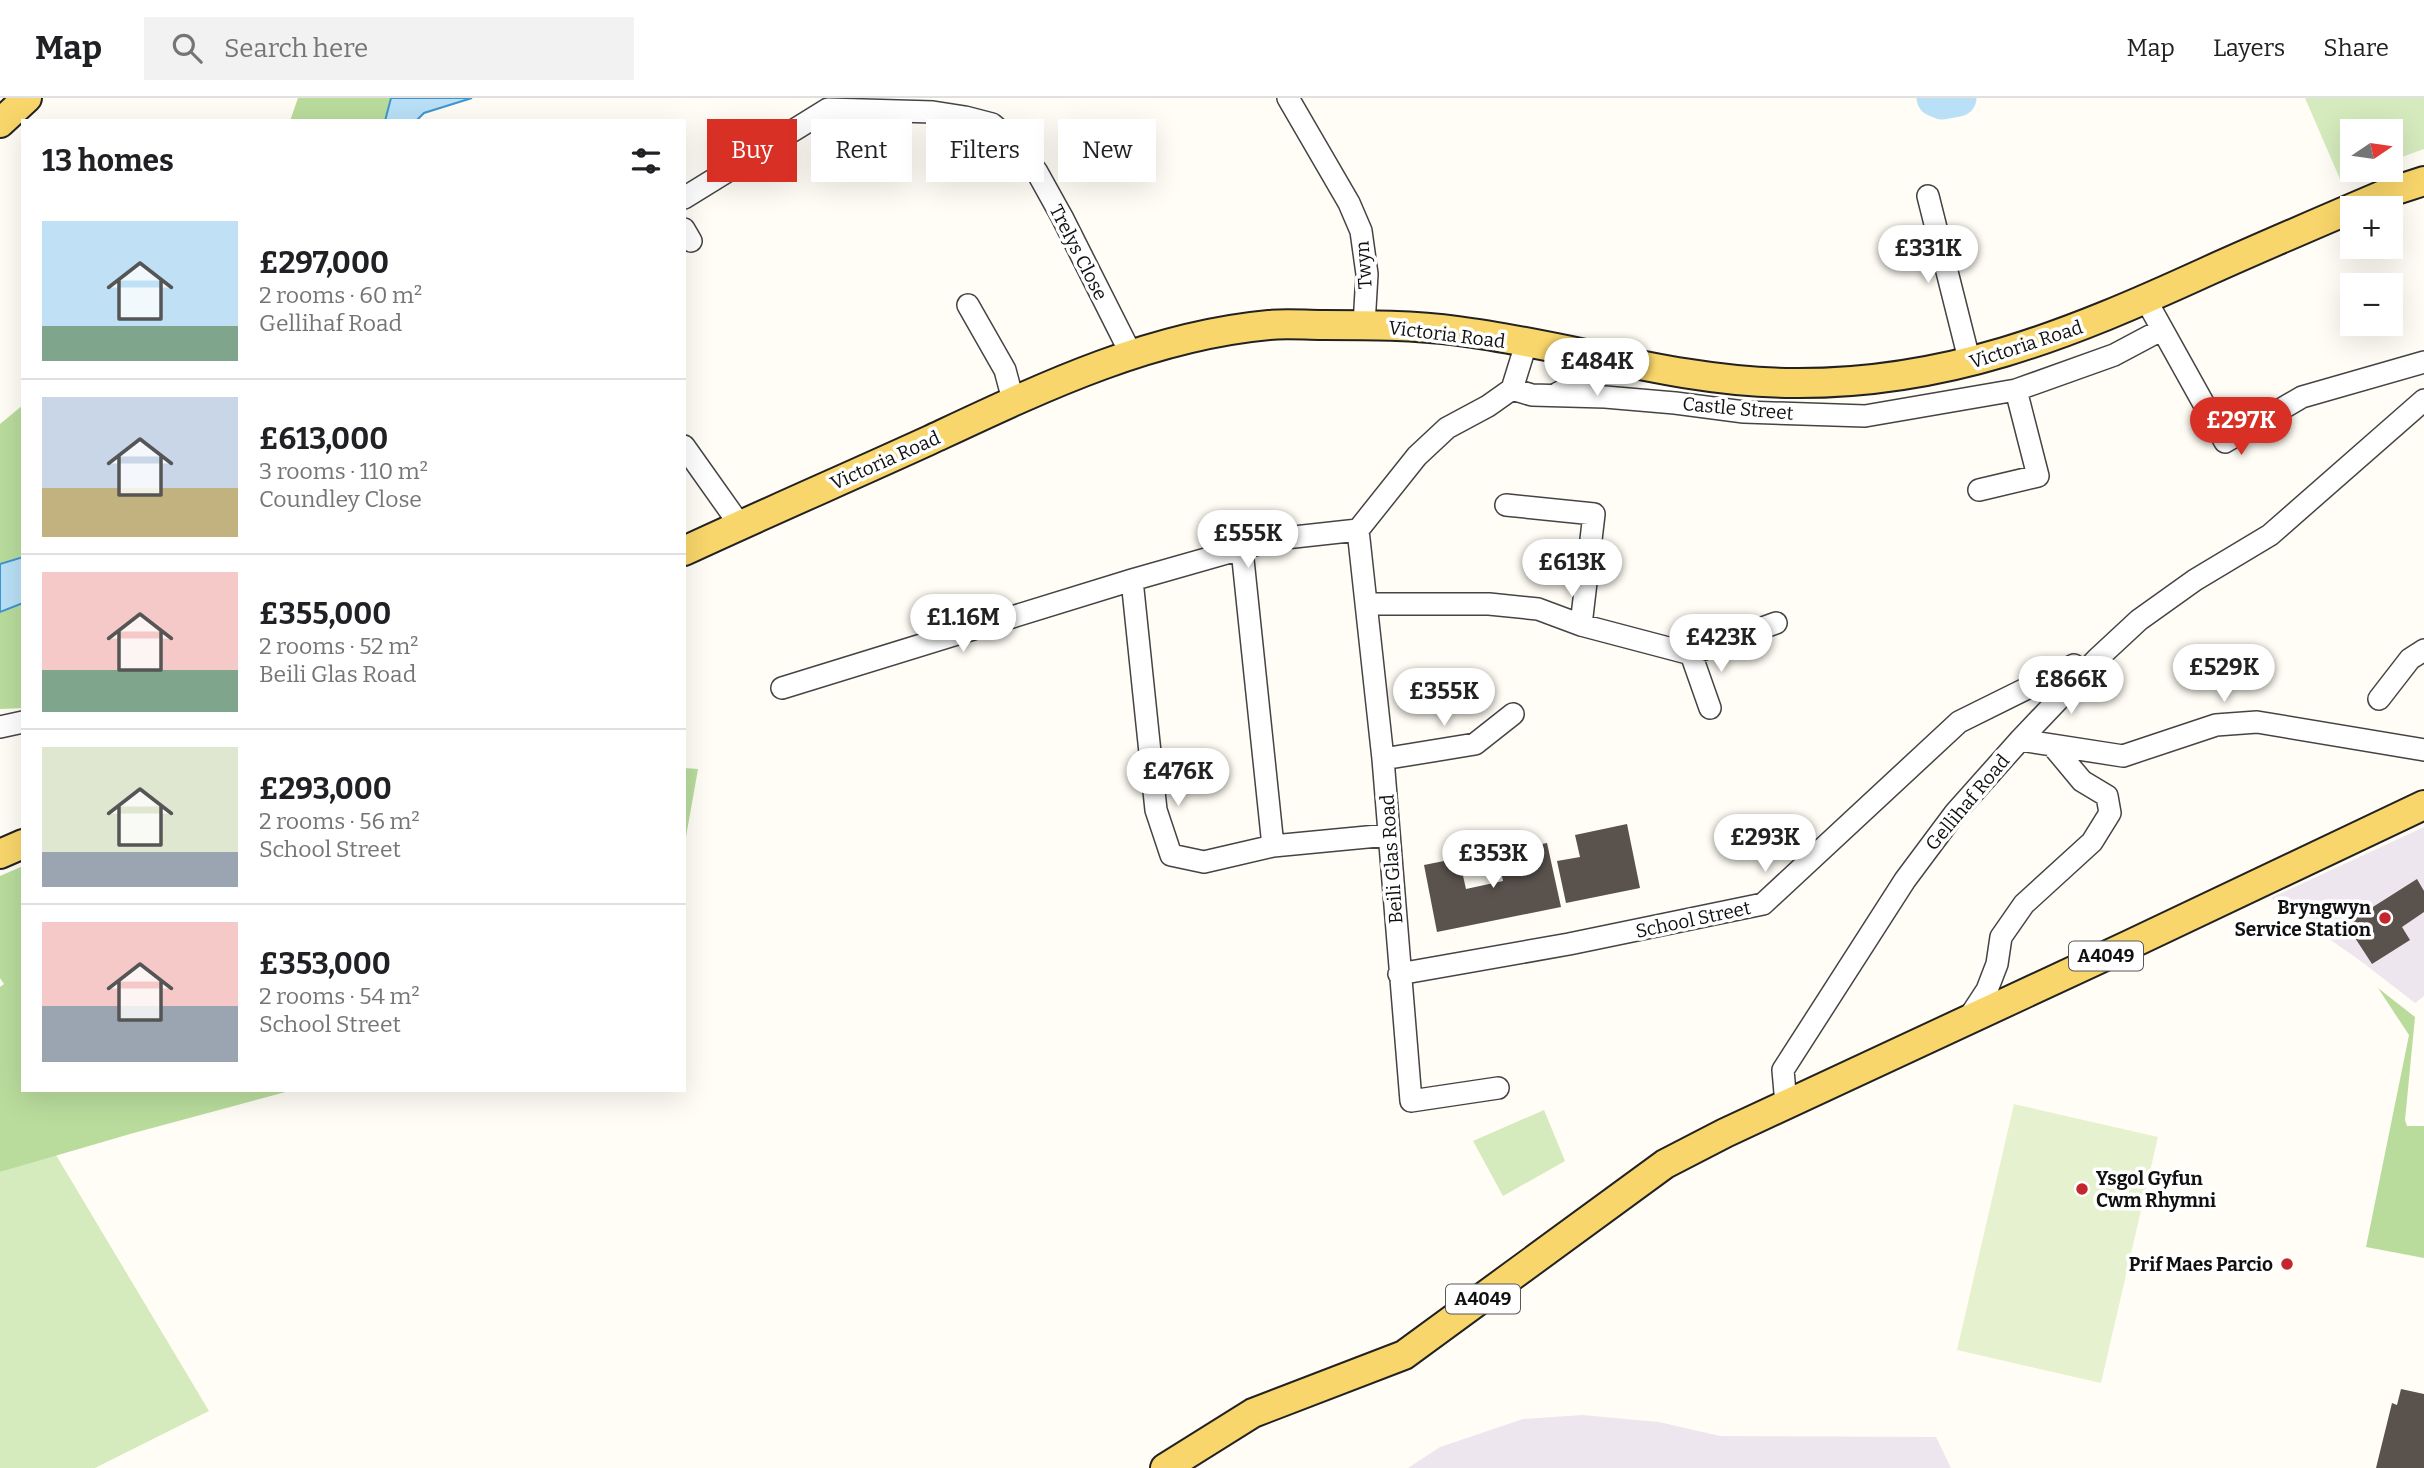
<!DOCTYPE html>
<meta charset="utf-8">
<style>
body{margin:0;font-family:Bitter,serif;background:#f2f2f2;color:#202124;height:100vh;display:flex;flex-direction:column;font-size:26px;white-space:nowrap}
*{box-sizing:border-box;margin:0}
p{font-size:23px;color:#757577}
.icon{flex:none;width:38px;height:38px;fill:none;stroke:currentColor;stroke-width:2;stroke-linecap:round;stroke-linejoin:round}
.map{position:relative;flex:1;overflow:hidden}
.side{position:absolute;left:21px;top:21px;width:665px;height:973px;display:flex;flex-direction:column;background:#fff;border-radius:0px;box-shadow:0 7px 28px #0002}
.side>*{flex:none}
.guide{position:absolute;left:707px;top:21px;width:665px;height:63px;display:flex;gap:14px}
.needle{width:46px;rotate:77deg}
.buttons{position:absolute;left:2340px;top:21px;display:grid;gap:14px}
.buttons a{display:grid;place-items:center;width:63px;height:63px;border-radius:0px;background:#fff;box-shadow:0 7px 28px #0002;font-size:35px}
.price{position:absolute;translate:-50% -60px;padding:0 16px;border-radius:24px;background:#fff;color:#222;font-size:23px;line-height:46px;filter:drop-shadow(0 2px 4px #0008)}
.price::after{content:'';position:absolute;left:50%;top:42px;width:21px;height:16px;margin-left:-10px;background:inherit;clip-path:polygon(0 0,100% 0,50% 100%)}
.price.on{background:#d93025;color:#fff}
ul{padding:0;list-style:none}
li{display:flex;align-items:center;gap:21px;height:175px;padding:0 21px}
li+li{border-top:2px solid #e0e0e0}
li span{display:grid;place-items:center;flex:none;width:196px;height:140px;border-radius:0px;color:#555}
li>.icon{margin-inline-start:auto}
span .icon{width:84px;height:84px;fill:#fffc;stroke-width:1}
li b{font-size:30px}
h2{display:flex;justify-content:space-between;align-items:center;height:84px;padding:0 21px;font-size:30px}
.chip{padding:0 24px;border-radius:0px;background:#fff;box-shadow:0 7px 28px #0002;font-size:24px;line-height:63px}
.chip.on{background:#d93025;color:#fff}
header{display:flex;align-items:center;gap:42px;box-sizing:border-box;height:98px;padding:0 35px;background:#fff;border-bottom:2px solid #e0e0e0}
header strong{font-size:33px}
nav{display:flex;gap:38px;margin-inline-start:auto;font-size:24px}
.search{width:490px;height:63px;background:#f2f2f2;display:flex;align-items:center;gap:18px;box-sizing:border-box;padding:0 24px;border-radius:0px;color:#757577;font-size:26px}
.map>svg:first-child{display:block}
.industrial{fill:#eee6ef}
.green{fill:#d5ebbd}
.forest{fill:#b9dc9c}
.pitch{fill:#e6f2cf}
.water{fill:#b9e0f7;stroke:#3f96cf;stroke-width:2}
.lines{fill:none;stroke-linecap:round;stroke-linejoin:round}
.river{stroke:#b9e0f7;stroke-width:37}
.building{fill:#5a524d}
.minor-casing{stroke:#444;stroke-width:24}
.major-casing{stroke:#222;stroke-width:32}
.minor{stroke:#fff;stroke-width:21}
.major{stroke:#f9d66b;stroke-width:28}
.poi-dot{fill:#c4262e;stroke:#fff;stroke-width:2.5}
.labels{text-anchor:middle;stroke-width:7;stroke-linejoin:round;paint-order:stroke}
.shield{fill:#fff;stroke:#585858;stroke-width:2}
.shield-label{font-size:18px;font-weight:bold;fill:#111}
.street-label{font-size:19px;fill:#111;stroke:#fff}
.poi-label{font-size:19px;font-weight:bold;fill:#111;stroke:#fff;text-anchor:end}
</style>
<header>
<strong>Map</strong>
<div class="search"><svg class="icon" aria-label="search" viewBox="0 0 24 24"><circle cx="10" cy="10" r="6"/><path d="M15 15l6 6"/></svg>Search here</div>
<nav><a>Map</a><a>Layers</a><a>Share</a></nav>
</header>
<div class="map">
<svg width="2424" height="1370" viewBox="0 0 2424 1370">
<rect width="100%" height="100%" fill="#fffdf5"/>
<!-- industrial -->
<path class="industrial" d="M 2424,729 L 2424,898 L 2415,905 L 2362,864 L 2271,800 Z
M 1582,1317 L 1659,1324 L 1720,1338 L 1936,1339 L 1951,1370 L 1408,1370 L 1440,1349 L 1523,1321 Z"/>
<!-- green -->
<path class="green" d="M 2305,0 L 2424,0 L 2424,51 L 2391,63 L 2390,33 L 2352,33 L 2352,72 L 2367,72 L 2340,81 Z
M 1544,1012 L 1565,1063 L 1503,1098 L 1473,1043 Z
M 56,1057 L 209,1313 L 95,1370 L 0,1370 L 0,1074 Z"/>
<!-- forest -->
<path class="forest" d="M 298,0 L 391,0 L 385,23 L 290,23 Z
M 23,307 L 23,459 L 0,466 L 0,326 Z
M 23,505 L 23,610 L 0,611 L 0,514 Z
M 684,670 L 698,671 L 684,750 Z
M 23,768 L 23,992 L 293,992 L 130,1036 L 0,1074 L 0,889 L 4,886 L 0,880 L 0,778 Z
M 2378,890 L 2415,919 L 2405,1022 L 2407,1028 L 2424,1028 L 2424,1160 L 2366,1149 L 2409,937 Z"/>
<!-- pitch -->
<path class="pitch" d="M 2014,1006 L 2158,1039 L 2101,1285 L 1957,1252 Z"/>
<!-- water -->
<path class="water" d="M 391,0 L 472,0 L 424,15 L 416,23 L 385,23 Z
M 23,459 L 23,505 L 0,514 L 0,466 Z"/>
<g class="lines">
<!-- river -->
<path class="river" d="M 1935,0 L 1942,3 L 1958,0"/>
</g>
<!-- building -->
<path class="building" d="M 1627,726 L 1640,790 L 1566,805 L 1557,763 L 1580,759 L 1575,737 Z
M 1547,745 L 1561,809 L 1437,834 L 1424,767 L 1459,760 L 1466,791 L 1503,783 L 1497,755 Z
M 2417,781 L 2424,793 L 2424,814 L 2402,829 L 2410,842 L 2372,866 L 2346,826 Z
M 2401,1291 L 2424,1296 L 2424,1370 L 2376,1370 L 2392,1305 L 2397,1307 Z"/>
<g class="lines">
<!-- minor casing -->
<g class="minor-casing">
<path id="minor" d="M 1288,0 L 1349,105 L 1361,133 L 1367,176 L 1364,227
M 1928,98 L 1970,265
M 684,100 L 828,11 L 933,14 L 965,19 L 992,26 L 1018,48 L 1037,74 L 1062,119 L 1131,256
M 684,131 L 691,143
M 2146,202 L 2225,344 L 2302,299 L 2424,264
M 968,207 L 1005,272 L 1013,302
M 1512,291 L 1526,246
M 1558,295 L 1624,264
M 684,348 L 740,427
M 1979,392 L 2038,378 L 2016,292
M 1506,407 L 1594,416 L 1581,527
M 1358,432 L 1417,358 L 1447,330 L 1488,308 L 1512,291 L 1532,297 L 1605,299 L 1675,305 L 1744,314 L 1865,318 L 2016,292 L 2114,257 L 2161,232
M 1358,432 L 1383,661 L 1411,1003 L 1498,990
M 1242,452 L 1273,748
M 1132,482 L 1156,712 L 1171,757 L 1204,764 L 1273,748 L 1388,737
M 1368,506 L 1489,506 L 1538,511 L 1581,527 L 1691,556 L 1776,525
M 1691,556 L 1710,610
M 782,590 L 1132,482 L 1276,441 L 1358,432
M 2379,601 L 2410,561 L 2424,552
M 0,629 L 23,624
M 2020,642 L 2123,658 L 2216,627 L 2257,624 L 2424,652
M 1383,661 L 1475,646 L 1513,616
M 1399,876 L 1569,846 L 1763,806 L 1959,624 L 2074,567
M 1968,921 L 1987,892 L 1997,866 L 2001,839 L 2024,806 L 2092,744 L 2110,715 L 2107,698 L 2082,683 L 2052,647
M 1786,1006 L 1783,972 L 1905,782 L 1955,715 L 2020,642 L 2097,561 L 2139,522 L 2195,482 L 2270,437 L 2424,302"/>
</g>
<!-- major casing -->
<g class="major-casing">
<path id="major" d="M 0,25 L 27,0
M 684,453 C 766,415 849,379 930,342 C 1039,291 1148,238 1269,227 C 1287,225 1305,227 1323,227 C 1368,227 1414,227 1458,233 C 1568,247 1675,283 1786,285 C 1944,288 2068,237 2208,173 C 2268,146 2329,120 2390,94 L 2424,83
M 0,756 L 23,746
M 1165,1370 L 1253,1315 L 1404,1257 L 1665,1066 L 1725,1035 L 2129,847 L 2424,707"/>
</g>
<!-- minor -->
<use href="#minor" class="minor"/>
<!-- major -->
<use href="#major" class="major"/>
</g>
<!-- markers -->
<g class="poi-dot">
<circle cx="2385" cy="820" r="7"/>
<circle cx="2082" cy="1091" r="7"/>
<circle cx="2287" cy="1166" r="7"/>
</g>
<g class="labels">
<!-- shield labels -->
<g class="shield">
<rect x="2069" y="843.5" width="74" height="29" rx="5"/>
<rect x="1446" y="1186.5" width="74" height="29" rx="5"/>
</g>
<g class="shield-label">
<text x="2106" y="864">A4049</text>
<text x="1483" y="1207">A4049</text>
</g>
<!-- street labels -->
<g class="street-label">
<text transform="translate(1079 154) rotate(63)" y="7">Trelys Close</text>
<text transform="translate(1363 167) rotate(-94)" y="7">Twyn</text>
<text transform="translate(1447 236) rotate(7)" y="7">Victoria Road</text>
<text transform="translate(2026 246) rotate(-18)" y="7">Victoria Road</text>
<text transform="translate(1738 310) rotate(5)" y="7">Castle Street</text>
<text transform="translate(885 362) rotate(-24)" y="7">Victoria Road</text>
<text transform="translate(1967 704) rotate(-50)" y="7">Gellihaf Road</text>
<text transform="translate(1391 761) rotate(-94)" y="7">Beili Glas Road</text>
<text transform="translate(1693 821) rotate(-12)" y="7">School Street</text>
</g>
<!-- poi labels -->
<g class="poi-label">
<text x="2371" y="816">Bryngwyn<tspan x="2371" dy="22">Service Station</tspan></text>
<text x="2096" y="1087" text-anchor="start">Ysgol Gyfun<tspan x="2096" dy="22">Cwm Rhymni</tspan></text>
<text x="2273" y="1173">Prif Maes Parcio</text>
</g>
</g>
</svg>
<div class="buttons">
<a><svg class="needle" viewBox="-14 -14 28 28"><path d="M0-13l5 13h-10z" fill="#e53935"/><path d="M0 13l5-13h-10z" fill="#757577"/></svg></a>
<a>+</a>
<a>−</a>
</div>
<b class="price" style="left:1928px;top:187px">£331K</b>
<b class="price" style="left:1597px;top:300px">£484K</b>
<b class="price on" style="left:2241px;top:359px">£297K</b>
<b class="price" style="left:1248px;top:472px">£555K</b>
<b class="price" style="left:1572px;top:501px">£613K</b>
<b class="price" style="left:963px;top:556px">£1.16M</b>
<b class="price" style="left:1721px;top:576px">£423K</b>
<b class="price" style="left:2224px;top:606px">£529K</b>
<b class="price" style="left:2071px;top:618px">£866K</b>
<b class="price" style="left:1444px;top:630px">£355K</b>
<b class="price" style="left:1178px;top:710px">£476K</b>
<b class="price" style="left:1765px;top:776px">£293K</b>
<b class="price" style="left:1493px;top:792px">£353K</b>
<div class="guide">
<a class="chip on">Buy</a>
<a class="chip">Rent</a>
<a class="chip">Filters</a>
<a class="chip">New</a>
</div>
<section class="side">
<h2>13 homes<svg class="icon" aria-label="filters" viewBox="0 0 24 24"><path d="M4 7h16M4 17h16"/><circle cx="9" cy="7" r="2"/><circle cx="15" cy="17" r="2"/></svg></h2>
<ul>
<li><span style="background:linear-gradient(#bfe0f5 75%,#7fa58c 0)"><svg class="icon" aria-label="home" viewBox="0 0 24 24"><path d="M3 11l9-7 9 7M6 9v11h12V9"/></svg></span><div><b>£297,000</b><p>2 rooms · 60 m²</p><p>Gellihaf Road</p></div></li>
<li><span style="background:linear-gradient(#c9d6e8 65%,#c2b280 0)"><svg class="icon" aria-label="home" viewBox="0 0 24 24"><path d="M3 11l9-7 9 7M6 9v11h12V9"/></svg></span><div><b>£613,000</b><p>3 rooms · 110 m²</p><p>Coundley Close</p></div></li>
<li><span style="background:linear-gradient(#f6c9c9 70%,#7fa58c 0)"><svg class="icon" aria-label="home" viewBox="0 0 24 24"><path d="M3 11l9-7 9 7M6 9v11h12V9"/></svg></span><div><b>£355,000</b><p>2 rooms · 52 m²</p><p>Beili Glas Road</p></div></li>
<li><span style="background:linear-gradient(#dfe7d0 75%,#9aa5b1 0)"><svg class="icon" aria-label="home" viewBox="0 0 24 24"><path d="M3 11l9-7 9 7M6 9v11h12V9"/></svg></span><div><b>£293,000</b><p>2 rooms · 56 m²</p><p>School Street</p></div></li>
<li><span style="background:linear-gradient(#f6c9c9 60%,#9aa5b1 0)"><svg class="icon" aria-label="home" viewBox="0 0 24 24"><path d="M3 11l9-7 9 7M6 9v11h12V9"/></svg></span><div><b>£353,000</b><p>2 rooms · 54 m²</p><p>School Street</p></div></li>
</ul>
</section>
</div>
